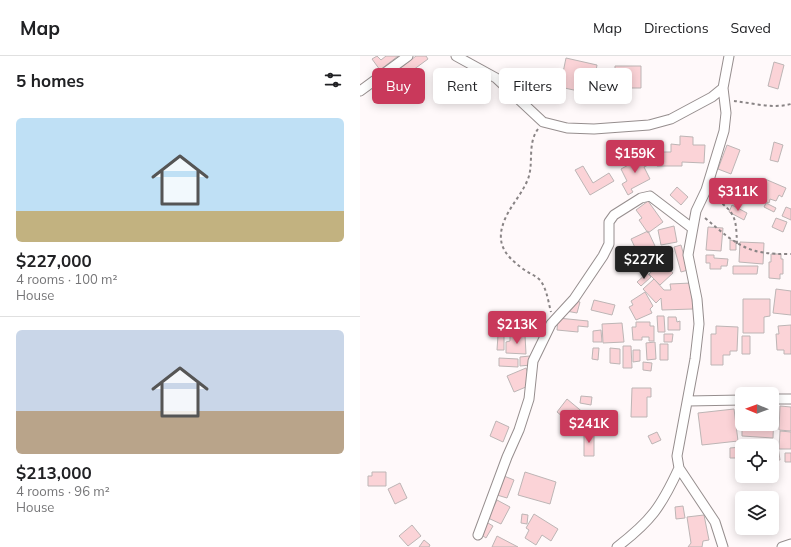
<!DOCTYPE html>
<meta charset="utf-8">
<style>
body{margin:0;font-family:Mulish,sans-serif;background:#f2f2f2;color:#202124;height:100vh;display:flex;flex-direction:column;font-size:15px;white-space:nowrap}
*{box-sizing:border-box;margin:0}
p{font-size:13px;color:#757577}
.icon{flex:none;width:22px;height:22px;fill:none;stroke:currentColor;stroke-width:2;stroke-linecap:round;stroke-linejoin:round}
.map{position:relative;flex:1;overflow:hidden}
.panel{display:flex;flex-direction:column;background:#fff;width:360px}
.panel>*{flex:none}
.guide{position:absolute;left:12px;top:12px;width:359px;height:36px;display:flex;gap:8px}
.needle{width:26px;rotate:271deg}
.buttons{position:absolute;left:375px;top:331px;display:grid;gap:8px}
.buttons a{display:grid;place-items:center;width:44px;height:44px;border-radius:6px;background:#fff;box-shadow:0 2px 10px #0003;font-size:20px}
.price{position:absolute;translate:-50% -34px;padding:0 9px;border-radius:4px;background:#c9395b;color:#fff;font-size:13px;line-height:26px;filter:drop-shadow(0 1px 2px #0008)}
.price::after{content:'';position:absolute;left:50%;top:24px;width:12px;height:9px;margin-left:-6px;background:inherit;clip-path:polygon(0 0,100% 0,50% 100%)}
.price.current{background:#222;color:#fff}
ul{padding:0;list-style:none}
li{display:grid;align-content:center;gap:8px;height:212px;padding:0 16px}
li+li{border-top:1px solid #e0e0e0}
li span{display:grid;place-items:center;height:124px;border-radius:6px;color:#555}
li>.icon{margin-inline-start:auto}
span .icon{width:72px;height:72px;fill:#fffc;stroke-width:1}
li b{font-size:17px}
h2{display:flex;justify-content:space-between;align-items:center;height:48px;padding:0 16px;font-size:17px}
.tag{padding:0 14px;border-radius:6px;background:#fff;box-shadow:0 2px 10px #0003;font-size:14px;line-height:36px}
.tag.current{background:#c9395b;color:#fff}
header{display:flex;align-items:center;gap:24px;box-sizing:border-box;height:56px;padding:0 20px;background:#fff;border-bottom:1px solid #e0e0e0}
header strong{font-size:19px}
nav{display:flex;gap:22px;margin-inline-start:auto;font-size:14px}
main{display:flex;flex:1;min-height:0}
.map>svg:first-child{display:block}
.building{fill:#fbd3d7;stroke:#bdb5b5}
.lines{fill:none;stroke-linecap:round;stroke-linejoin:round}
.minor-casing{stroke:#968e8e;stroke-width:11}
.path{stroke:#898485;stroke-width:2;stroke-dasharray:3 3;stroke-linecap:butt}
.minor{stroke:#fff;stroke-width:9}
</style>
<header>
<strong>Map</strong>
<nav><a>Map</a><a>Directions</a><a>Saved</a></nav>
</header>
<main>
<section class="panel">
<h2>5 homes<svg class="icon" aria-label="filters" viewBox="0 0 24 24"><path d="M4 7h16M4 17h16"/><circle cx="9" cy="7" r="2"/><circle cx="15" cy="17" r="2"/></svg></h2>
<ul>
<li><span style="background:linear-gradient(#bfe0f5 75%,#c2b280 0)"><svg class="icon" aria-label="home" viewBox="0 0 24 24"><path d="M3 11l9-7 9 7M6 9v11h12V9"/></svg></span><div><b>$227,000</b><p>4 rooms · 100 m²</p><p>House</p></div></li>
<li><span style="background:linear-gradient(#c9d6e8 65%,#b9a48a 0)"><svg class="icon" aria-label="home" viewBox="0 0 24 24"><path d="M3 11l9-7 9 7M6 9v11h12V9"/></svg></span><div><b>$213,000</b><p>4 rooms · 96 m²</p><p>House</p></div></li>
</ul>
</section>
<div class="map">
<svg width="431" height="491" viewBox="0 0 431 491">
<rect width="100%" height="100%" fill="#fff9fa"/>
<!-- building -->
<path class="building" d="M 17,0 L 21,4 L 26,0 L 38,0 L 20,14 L 12,3 Z
M 56,0 L 66,0 L 68,3 L 38,25 L 33,18 Z
M 206,2 L 237,9 L 232,38 L 200,31 Z
M 414,6 L 424,9 L 418,33 L 408,30 Z
M 255,10 L 281,10 L 281,32 L 255,32 Z
M 110,11 L 120,22 L 114,28 L 104,18 Z
M 320,80 L 333,81 L 333,89 L 345,89 L 344,107 L 322,106 L 322,110 L 297,110 L 297,96 L 311,96 L 311,88 L 320,89 Z
M 414,86 L 423,89 L 418,106 L 410,104 Z
M 367,89 L 380,94 L 371,118 L 358,113 Z
M 279,99 L 282,105 L 287,102 L 290,108 L 284,111 L 290,123 L 271,133 L 273,136 L 268,139 L 262,128 L 267,125 L 261,113 L 272,107 L 270,104 Z
M 223,110 L 233,127 L 249,117 L 254,125 L 230,139 L 215,114 Z
M 405,123 L 426,132 L 422,141 L 419,139 L 416,145 L 410,143 L 409,147 L 397,142 Z
M 317,131 L 328,141 L 321,149 L 310,139 Z
M 288,145 L 303,166 L 288,177 L 279,164 L 282,162 L 276,154 Z
M 406,147 L 416,152 L 414,156 L 404,151 Z
M 372,149 L 387,157 L 384,164 L 369,156 Z
M 426,151 L 431,153 L 431,164 L 422,160 Z
M 416,162 L 427,166 L 423,176 L 412,171 Z
M 314,170 L 317,186 L 301,189 L 298,174 Z
M 348,171 L 363,172 L 361,195 L 346,194 Z
M 288,175 L 295,190 L 278,198 L 271,183 Z
M 370,184 L 376,185 L 376,194 L 370,194 Z
M 380,186 L 404,187 L 403,208 L 379,206 Z
M 321,189 L 328,214 L 321,216 L 314,191 Z
M 309,190 L 313,196 L 291,209 L 288,204 Z
M 411,198 L 421,198 L 421,203 L 423,203 L 423,218 L 420,218 L 420,223 L 409,222 L 409,206 L 411,206 Z
M 346,199 L 354,199 L 354,202 L 368,203 L 367,210 L 361,210 L 361,213 L 350,213 L 350,207 L 346,207 Z
M 303,205 L 313,217 L 300,229 L 289,218 Z
M 373,210 L 398,210 L 397,218 L 373,218 Z
M 287,217 L 291,221 L 281,230 L 277,226 Z
M 294,223 L 304,234 L 311,234 L 310,228 L 331,227 L 333,253 L 302,254 L 301,242 L 296,247 L 283,233 Z
M 416,233 L 431,235 L 431,259 L 413,257 Z
M 285,236 L 293,250 L 290,253 L 292,257 L 276,264 L 269,251 L 273,249 L 271,245 Z
M 209,243 L 220,246 L 217,257 L 206,255 Z
M 383,243 L 410,243 L 410,260 L 404,261 L 404,277 L 383,277 Z
M 234,244 L 255,249 L 252,259 L 231,254 Z
M 152,259 L 165,259 L 165,267 L 158,267 L 158,270 L 165,270 L 165,277 L 152,277 Z
M 297,260 L 304,260 L 305,276 L 298,276 Z
M 308,261 L 316,261 L 317,266 L 320,265 L 320,274 L 308,274 Z
M 198,262 L 228,265 L 228,271 L 218,270 L 218,276 L 197,274 Z
M 276,266 L 290,266 L 290,270 L 294,270 L 294,285 L 289,285 L 289,281 L 282,281 L 282,284 L 273,284 L 272,271 L 276,271 Z
M 262,267 L 264,286 L 243,287 L 242,268 Z
M 431,269 L 431,298 L 424,298 L 424,294 L 417,294 L 416,278 L 419,278 L 418,270 Z
M 356,270 L 378,271 L 377,295 L 370,295 L 370,299 L 363,299 L 363,309 L 351,309 L 351,278 L 356,278 Z
M 241,274 L 242,286 L 233,286 L 233,275 Z
M 304,278 L 313,278 L 312,286 L 304,286 Z
M 138,279 L 144,279 L 144,294 L 137,294 Z
M 158,279 L 165,279 L 166,298 L 146,297 L 146,286 L 150,285 L 150,280 L 156,280 L 156,282 L 158,282 Z
M 382,280 L 390,280 L 390,298 L 382,298 Z
M 295,286 L 296,303 L 287,304 L 286,287 Z
M 300,288 L 308,288 L 308,304 L 300,304 Z
M 263,290 L 271,290 L 272,312 L 263,312 Z
M 233,292 L 239,292 L 238,304 L 232,303 Z
M 250,292 L 260,293 L 260,308 L 250,307 Z
M 273,294 L 280,294 L 280,305 L 273,306 Z
M 170,300 L 171,309 L 160,310 L 160,301 Z
M 139,302 L 158,303 L 158,311 L 139,310 Z
M 283,306 L 292,307 L 291,315 L 283,314 Z
M 166,312 L 173,328 L 154,336 L 147,320 Z
M 272,332 L 291,332 L 291,341 L 287,341 L 287,361 L 271,361 Z
M 221,340 L 232,341 L 231,349 L 220,347 Z
M 207,343 L 225,358 L 214,370 L 197,356 Z
M 420,350 L 431,351 L 431,375 L 419,374 Z
M 374,353 L 378,385 L 342,389 L 338,357 Z
M 412,355 L 414,355 L 413,382 L 382,380 L 382,368 L 412,368 Z
M 136,365 L 149,371 L 143,386 L 130,380 Z
M 420,375 L 431,376 L 431,393 L 419,393 Z
M 297,376 L 301,384 L 292,388 L 288,380 Z
M 224,377 L 234,377 L 234,400 L 224,400 Z
M 418,390 L 420,404 L 415,404 L 414,399 L 412,399 L 412,391 Z
M 382,391 L 382,402 L 370,402 L 370,392 Z
M 425,397 L 431,397 L 431,406 L 425,406 Z
M 12,416 L 26,416 L 26,430 L 8,430 L 8,420 L 12,420 Z
M 165,416 L 196,426 L 190,448 L 158,439 Z
M 144,420 L 154,424 L 147,442 L 137,439 Z
M 40,427 L 47,442 L 35,448 L 28,433 Z
M 137,444 L 150,451 L 141,468 L 128,462 Z
M 323,450 L 325,462 L 316,463 L 315,451 Z
M 162,458 L 168,459 L 167,468 L 161,467 Z
M 174,458 L 198,473 L 191,485 L 182,479 L 176,489 L 165,482 L 169,474 L 166,472 Z
M 344,459 L 349,484 L 343,485 L 342,491 L 328,491 L 331,487 L 327,461 Z
M 123,464 L 133,470 L 126,482 L 116,475 Z
M 52,469 L 61,480 L 48,490 L 39,480 Z
M 137,480 L 158,491 L 132,491 Z
M 64,484 L 70,489 L 69,491 L 59,491 Z"/>
<g class="lines">
<!-- minor casing -->
<g class="minor-casing">
<path id="minor" d="M 96,0 L 136,22 L 183,66 L 207,72 L 234,73 L 289,69 L 311,63 L 352,41 L 363,32 L 369,0
M 363,32 L 366,57 L 364,75 L 346,134 L 336,155 L 328,199 L 337,243 L 339,268 L 335,303 L 317,400 L 319,412 L 355,466 L 363,491
M 0,35 L 48,0
M 412,343 L 431,343
M 328,345 L 382,344
M 118,479 L 147,401 L 159,374 L 169,343 L 173,305 L 191,268 L 214,243 L 243,200 L 249,188 L 249,166 L 254,159 L 281,142 L 290,140 L 332,172
M 257,491 C 291,465 301,451 319,412
M 422,491 L 431,488"/>
</g>
<!-- path -->
<path class="path" d="M 374,45 C 392,47 413,53 431,48
M 178,73 C 167,88 174,107 168,123 C 162,138 151,149 145,163 C 135,186 144,199 162,212 C 168,217 175,219 180,224 C 187,233 188,245 191,256
M 353,140 C 376,158 376,160 377,189
M 345,162 C 377,189 387,199 431,198"/>
<!-- minor -->
<use href="#minor" class="minor"/>
</g>
</svg>
<div class="buttons">
<a><svg class="needle" viewBox="-14 -14 28 28"><path d="M0-13l5 13h-10z" fill="#e53935"/><path d="M0 13l5-13h-10z" fill="#757577"/></svg></a>
<a><svg class="icon" aria-label="locate" viewBox="0 0 24 24"><circle cx="12" cy="12" r="6"/><path d="M12 2v4M12 18v4M2 12h4M18 12h4"/></svg></a>
<a><svg class="icon" aria-label="layers" viewBox="0 0 24 24"><path d="M12 4l9 5-9 5-9-5zM3 14l9 5 9-5"/></svg></a>
</div>
<b class="price" style="left:275px;top:118px">$159K</b>
<b class="price" style="left:378px;top:156px">$311K</b>
<b class="price current" style="left:284px;top:224px">$227K</b>
<b class="price" style="left:157px;top:289px">$213K</b>
<b class="price" style="left:229px;top:388px">$241K</b>
<div class="guide">
<a class="tag current">Buy</a>
<a class="tag">Rent</a>
<a class="tag">Filters</a>
<a class="tag">New</a>
</div>
</div>
</main>
